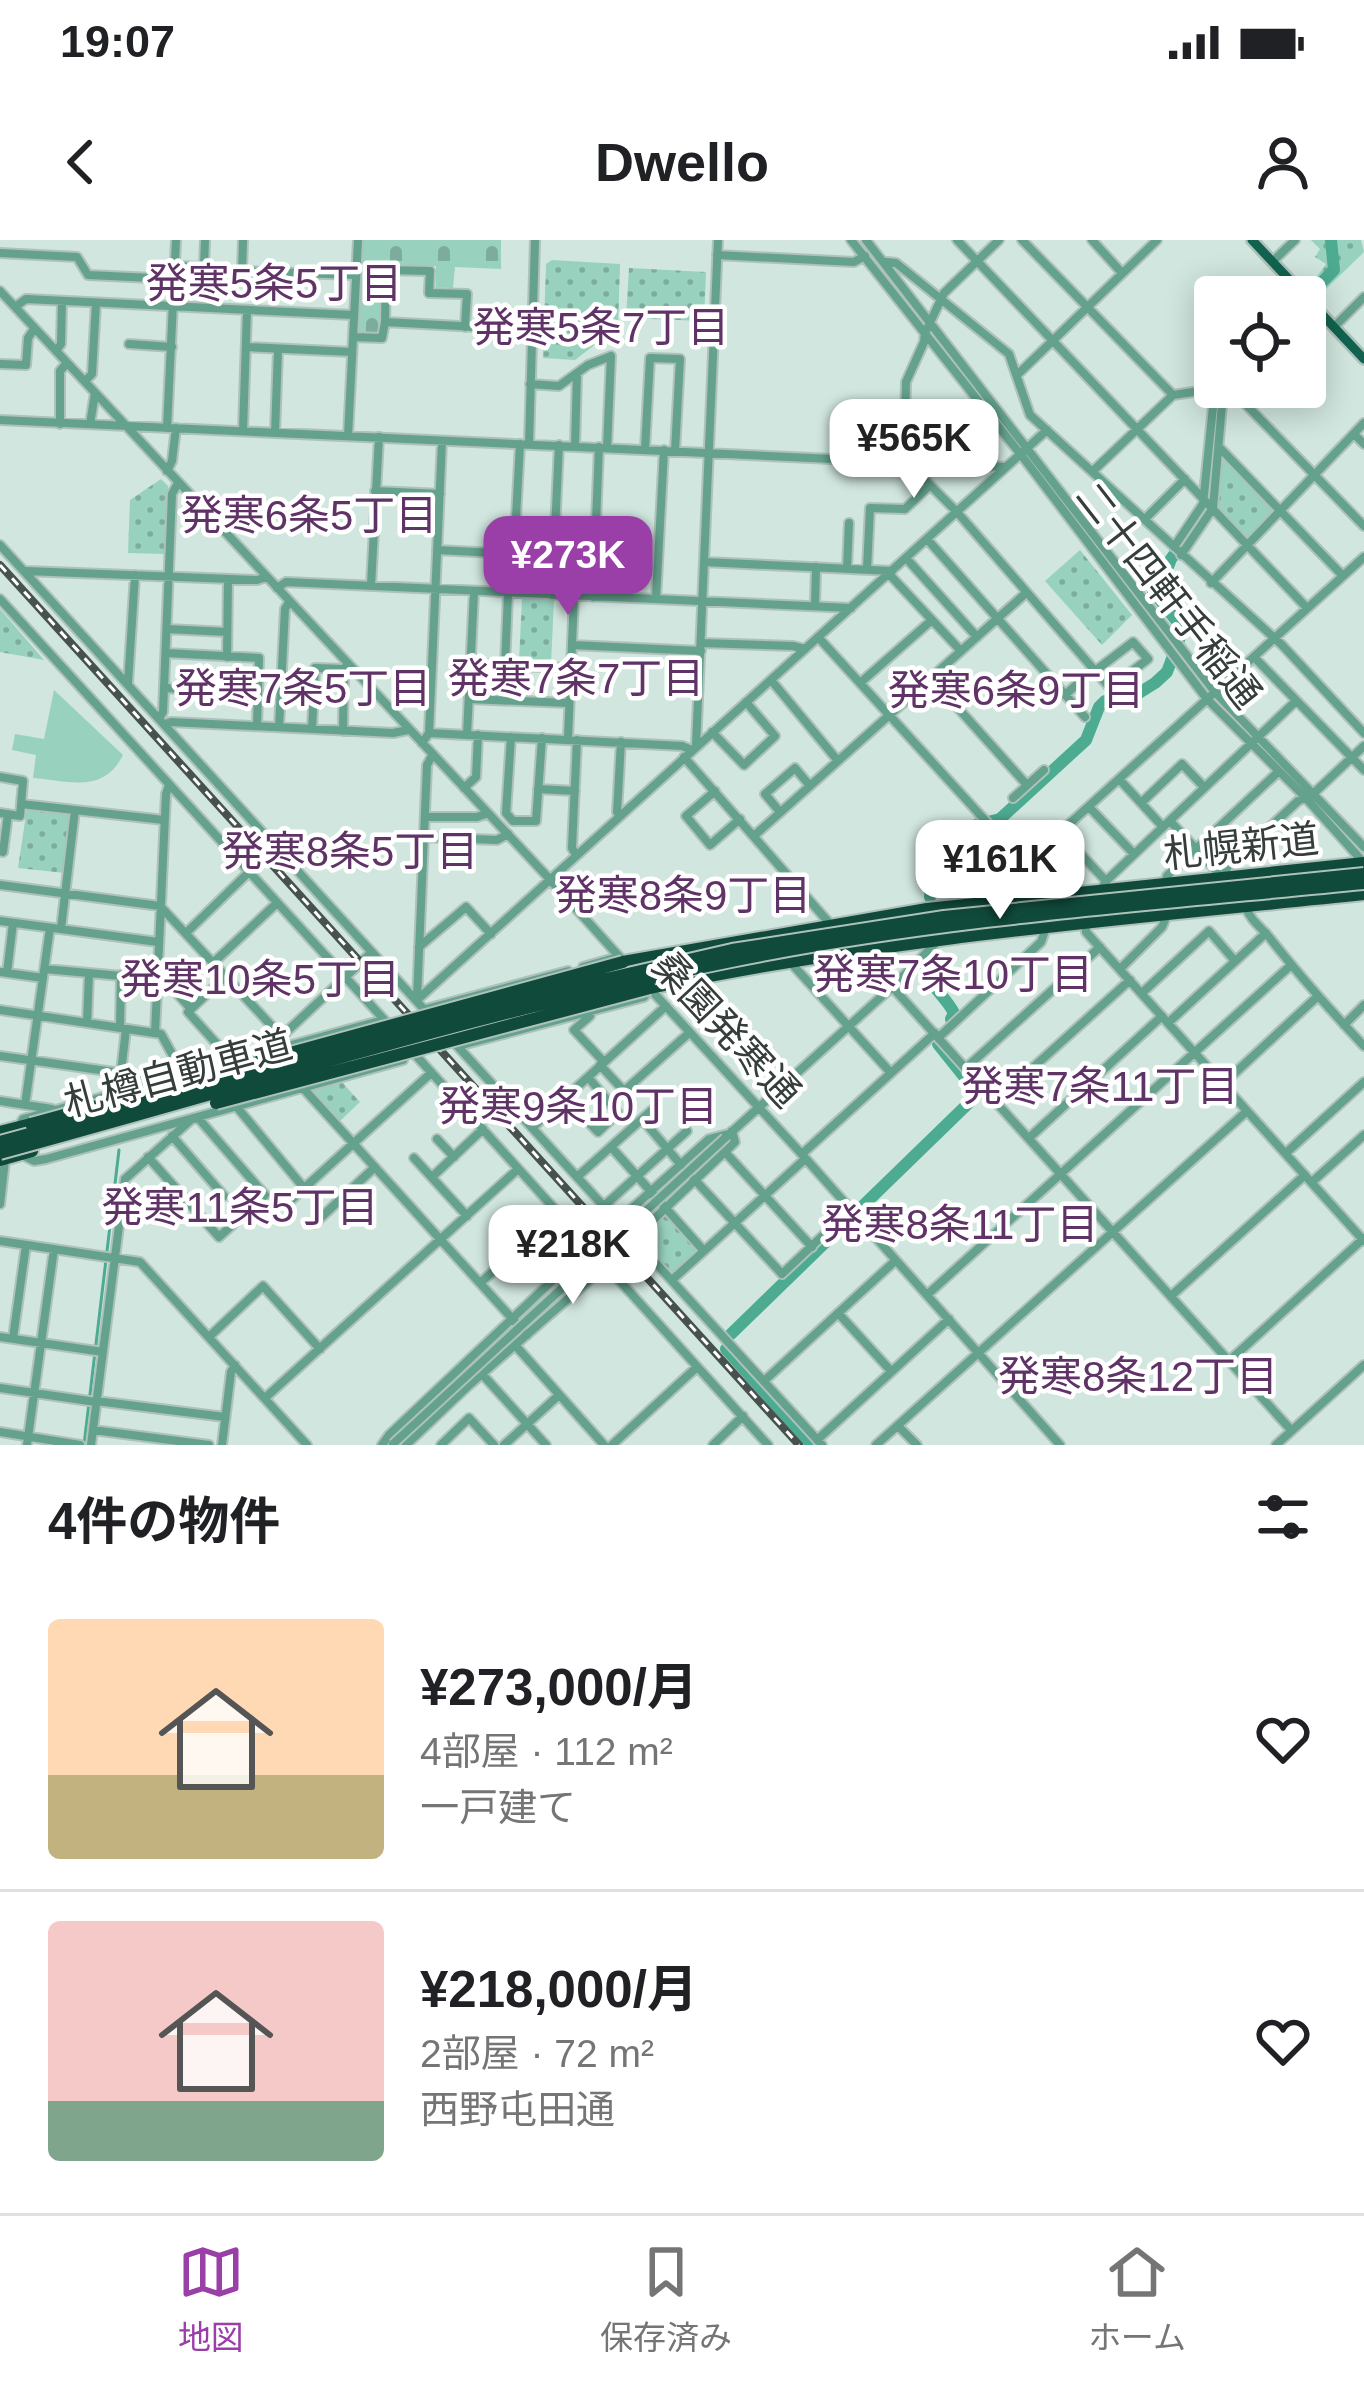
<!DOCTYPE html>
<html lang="ja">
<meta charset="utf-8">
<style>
body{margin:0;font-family:Arial,"Noto Sans JP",sans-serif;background:#f6f6f6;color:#202124;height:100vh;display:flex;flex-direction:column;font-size:45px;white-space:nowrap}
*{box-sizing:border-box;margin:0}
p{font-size:39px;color:#757577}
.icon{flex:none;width:66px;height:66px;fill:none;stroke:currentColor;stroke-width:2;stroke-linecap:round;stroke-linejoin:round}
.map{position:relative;height:1205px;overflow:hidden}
.drawer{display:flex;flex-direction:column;background:#fff;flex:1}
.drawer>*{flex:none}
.tools{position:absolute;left:1194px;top:36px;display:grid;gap:24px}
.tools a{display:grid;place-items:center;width:132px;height:132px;border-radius:12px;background:#fff;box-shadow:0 6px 30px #0003;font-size:60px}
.price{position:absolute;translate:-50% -102px;padding:0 27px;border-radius:24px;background:#fff;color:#222;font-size:39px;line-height:78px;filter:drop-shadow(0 3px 6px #0008)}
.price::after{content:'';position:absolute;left:50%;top:72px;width:36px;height:27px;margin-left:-18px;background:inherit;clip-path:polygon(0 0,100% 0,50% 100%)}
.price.on{background:#9a3ea8;color:#fff}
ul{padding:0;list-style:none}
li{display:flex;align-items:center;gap:36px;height:300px;padding:0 48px}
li+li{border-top:3px solid #e0e0e0}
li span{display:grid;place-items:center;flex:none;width:336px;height:240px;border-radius:12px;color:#555}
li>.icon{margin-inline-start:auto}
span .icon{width:144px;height:144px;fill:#fffc;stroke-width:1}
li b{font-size:51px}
h2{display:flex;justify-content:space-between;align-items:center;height:144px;padding:0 48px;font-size:51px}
.status{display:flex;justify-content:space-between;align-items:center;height:84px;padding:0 60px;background:#fff;direction:ltr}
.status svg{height:33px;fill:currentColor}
header{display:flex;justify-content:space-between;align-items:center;height:156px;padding:0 48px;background:#fff;font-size:54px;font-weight:700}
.menu{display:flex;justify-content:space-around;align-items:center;height:168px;border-top:3px solid #e0e0e0;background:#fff;font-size:33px;color:#757577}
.menu a{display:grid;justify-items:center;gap:6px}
.menu .on{color:#9a3ea8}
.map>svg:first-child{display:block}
.grass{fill:url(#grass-dots)}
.cemetery{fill:url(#cemetery-stones)}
.pitch{fill:#98d2bf}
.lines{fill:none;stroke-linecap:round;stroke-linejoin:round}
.stream{stroke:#4cab90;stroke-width:3}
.river{stroke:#4cab90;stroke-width:12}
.minor-casing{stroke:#aec1ba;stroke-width:12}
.major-casing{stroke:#aec1ba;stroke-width:14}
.highway-casing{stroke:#aec1ba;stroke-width:16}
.minor{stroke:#64a28e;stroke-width:8}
.major{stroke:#116350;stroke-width:9}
.highway{stroke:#104a3b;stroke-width:12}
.rail-casing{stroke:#47524e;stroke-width:8}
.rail{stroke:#fff;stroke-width:3;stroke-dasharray:9;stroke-linecap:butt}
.minor-bridge-casing{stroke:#aec1ba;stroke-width:12;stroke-linecap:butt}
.highway-bridge-casing{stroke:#aec1ba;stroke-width:16;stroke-linecap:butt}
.minor-bridge{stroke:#64a28e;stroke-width:8}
.highway-bridge{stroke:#104a3b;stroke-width:12}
.labels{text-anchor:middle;stroke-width:9;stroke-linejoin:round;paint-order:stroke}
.street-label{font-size:39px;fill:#353e3b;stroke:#fff}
.neighbourhood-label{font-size:42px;fill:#603367;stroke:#fff}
</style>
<div class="status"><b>19:07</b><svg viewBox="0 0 49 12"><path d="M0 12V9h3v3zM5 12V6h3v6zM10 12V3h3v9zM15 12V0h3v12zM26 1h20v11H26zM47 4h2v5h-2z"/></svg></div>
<header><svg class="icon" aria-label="back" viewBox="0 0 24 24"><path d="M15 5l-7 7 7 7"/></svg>Dwello<svg class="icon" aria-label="person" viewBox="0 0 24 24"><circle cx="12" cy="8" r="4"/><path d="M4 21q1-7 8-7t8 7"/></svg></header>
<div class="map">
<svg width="1364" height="1205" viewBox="0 0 1364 1205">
<defs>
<pattern id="grass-dots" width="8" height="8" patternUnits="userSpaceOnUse" patternTransform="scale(3)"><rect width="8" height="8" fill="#98d2bf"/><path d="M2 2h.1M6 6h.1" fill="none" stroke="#7dac9c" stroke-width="1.8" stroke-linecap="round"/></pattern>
<pattern id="cemetery-stones" width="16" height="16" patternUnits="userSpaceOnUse" patternTransform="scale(3)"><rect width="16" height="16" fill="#98d2bf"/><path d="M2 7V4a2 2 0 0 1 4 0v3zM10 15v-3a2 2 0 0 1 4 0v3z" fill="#7dac9c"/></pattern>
</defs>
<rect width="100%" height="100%" fill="#d0e6de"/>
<!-- grass -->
<path class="grass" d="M 1311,0 L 1361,0 L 1364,12 L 1322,53 L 1312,43 L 1326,24 L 1315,17 L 1320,9 Z
M 552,20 L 620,24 L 618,87 L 575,120 L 543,118 L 546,24 Z
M 629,28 L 706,32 L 704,81 L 626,78 Z
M 1221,215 L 1274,270 L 1247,298 L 1216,265 Z
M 161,239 L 168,246 L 166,314 L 128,313 L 130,260 Z
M 1080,310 L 1132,375 L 1102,405 L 1045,341 Z
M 522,358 L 554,359 L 551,423 L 519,421 Z
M 0,369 L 44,420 L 0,412 Z
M 27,568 L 72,573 L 65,633 L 18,628 Z
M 340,840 L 360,862 L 340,881 L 310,849 Z
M 664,974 L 697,1009 L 674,1032 L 669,1031 L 644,1001 L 644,994 Z"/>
<!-- cemetery -->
<path class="cemetery" d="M 360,0 L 501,0 L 501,29 L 455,27 L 453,48 L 436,47 L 436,26 L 383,24 L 380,93 L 356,92 Z"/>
<!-- pitch -->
<path class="pitch" d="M 54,450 L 123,515 C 103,554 71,541 33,538 L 36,515 L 12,510 L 15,494 L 44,499 Z"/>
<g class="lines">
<!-- stream -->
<path class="stream" d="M 84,1205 L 119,910"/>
<!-- river -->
<path class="river" d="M 1315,49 L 1334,30 L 1331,0
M 930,657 L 934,625 L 937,613 L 948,598 L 965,588 L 1000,579 L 1086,500 L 1099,467 L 1105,461 L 1139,453 L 1155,443 L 1167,432 L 1183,389 L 1153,351 L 1164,337 L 1171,319 L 1205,271 L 1209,258 L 1217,155 L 1221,147
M 924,730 C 931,747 946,757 954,773 L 951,779
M 731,1094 L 978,854 L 938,804
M 726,1109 L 812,1205"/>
<!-- minor casing -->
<g class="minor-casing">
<path id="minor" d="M 243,0 L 242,31 L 356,35
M 851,0 L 1025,220 L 1207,459 L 1305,557 L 1364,623
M 866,0 L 1215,452 L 1364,607
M 957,0 L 1307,368
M 1022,0 L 1173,155
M 1092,0 L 1122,33
M 0,13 L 77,17 L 88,35 L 174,39
M 717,15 L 854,22 L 865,16
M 886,22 L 896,23 L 1009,114 L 1030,175 L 1282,405 L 1364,493
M 1272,22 L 1295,0
M 175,26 L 204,27 L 205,0
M 0,51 L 544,633 L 624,722
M 15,67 L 26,59 L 353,75
M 385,82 L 386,30 L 430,31 L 429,53 L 467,54 L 465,87
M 1334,87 L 1364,57
M 353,97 L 382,98 L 385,82 L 532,90
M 129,104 L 172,107
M 246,107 L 352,112
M 56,111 L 61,104 L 62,61
M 0,124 L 26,125 L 28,98 L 34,89
M 1017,135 L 1157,0
M 85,141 L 92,134 L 96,63
M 530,144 L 559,146 L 588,125 L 611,116 L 607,208
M 1229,147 L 1364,286
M 0,180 L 1005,227
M 60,184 L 60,131 L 67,123
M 90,184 L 95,153
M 167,188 L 176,0
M 243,191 L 247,70
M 275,193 L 278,109
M 1354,194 L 1364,204
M 348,196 L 358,0
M 529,204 L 535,0
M 575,206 L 577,134
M 1219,207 L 1343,336
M 645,209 L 650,118 L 680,119 L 675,211
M 904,222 L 906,142 L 924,102 L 925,93 L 944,53 L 999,0
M 913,223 L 916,231 L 957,272 L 1110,448 L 1148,419 L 1133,402 L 1095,431
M 167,231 L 172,221 L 176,188
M 1093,231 L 1173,155 L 1213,149
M 375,251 L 440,254
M 1145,279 L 1185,239
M 555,285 L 596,287
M 927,299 L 1085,477
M 0,305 L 432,778
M 1174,307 L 1203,264 L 1215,147
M 437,310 L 514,314 L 520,204
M 1181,315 L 1213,268 L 1223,153 L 1229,147
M 906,318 L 977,397
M 704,322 L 892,331
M 847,328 L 849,283
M 867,329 L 870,268 L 905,269 L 929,246
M 26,331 L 257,340 L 266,337
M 889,334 L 961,411
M 1211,343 L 1364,183
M 371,346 L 379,197
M 277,348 L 286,342 L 851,368
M 552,355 L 559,205
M 593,357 L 599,207
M 656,358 L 664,210
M 0,359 L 389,785
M 815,365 L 816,327
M 167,389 L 227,392
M 818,397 L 1025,624
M 701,403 L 793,406 L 805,409
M 572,405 L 701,411
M 166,413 L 259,418 L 257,486
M 227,417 L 228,339
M 1254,417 L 1364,530
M 471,424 L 570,428
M 505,426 L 508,354
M 931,438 L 1027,545
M 771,440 L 838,521
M 128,443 L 135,335
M 860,443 L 932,380
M 164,448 L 258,453
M 1065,455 L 1094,429
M 469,459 L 568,463
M 159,478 L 163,472 L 172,254 L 178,243
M 165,484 L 171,482 L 393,493 L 408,490
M 279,487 L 285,369 L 289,362
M 312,489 L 315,428 L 344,429 L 348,424
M 343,491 L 344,429
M 712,492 L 744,525 L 775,496 L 746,462
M 429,493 L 682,506 L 692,510
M 467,494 L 474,352
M 511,497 L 506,573 L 513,581 L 536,581 L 542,498
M 568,498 L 574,356
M 422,503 L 429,493 L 442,201
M 696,506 L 718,0
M 684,517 L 831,685
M 0,537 L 23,541 L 20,576 L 0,573
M 1119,539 L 1163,587
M 464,548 L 476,537 L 478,495
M 538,549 L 575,551
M 715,551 L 686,576 L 710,605 L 740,579
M 1013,558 L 1044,530
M 1141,563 L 1182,524 L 1204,547
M 21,564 L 164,580
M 1089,567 L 1134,614
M 780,572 L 765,554 L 795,528 L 810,546
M 620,576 L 617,572 L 621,502
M 425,577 L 477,577 L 488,573
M 1170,581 L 1223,638 L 1228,626 L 1298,561 L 1313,554 L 1364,506
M 1061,593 L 1106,641
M 755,595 L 1026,353
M 423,597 L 497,600 L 508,594
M 0,611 L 3,612 L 8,574
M 576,615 L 572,608 L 577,500
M 1165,643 L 1167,636 L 1278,532
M 0,645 L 160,666 L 281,796
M 1100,652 L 1106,641 L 1296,461
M 991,662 L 1025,624 L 1364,317
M 1246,667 C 1250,680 1260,686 1269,697 C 1299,735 1331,771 1364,806
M 0,681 L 158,702
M 1086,682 L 1086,692 L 1364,1001
M 61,689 L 75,570
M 186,693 L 249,632
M 419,707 L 466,667 L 491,694
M 859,710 L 1291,1190
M 213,723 L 277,663
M 791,723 L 891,833
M 583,727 L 611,719 L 620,721
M 45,729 L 165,740 L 191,769 L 188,772 L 233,822
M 1120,729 L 1162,687 L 1167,675
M 0,732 L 43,738
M 7,733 L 13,683
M 651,750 L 798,910 L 1060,1205
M 1142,753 L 1209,691 L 1235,721
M 417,758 L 427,525 L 433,514
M 417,760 L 1047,190
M 191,769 L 225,737
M 426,769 L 568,731
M 0,770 L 161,794 L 183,834
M 591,771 L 590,776 L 574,790 L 604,822
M 87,783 L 89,733
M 1168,783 L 1266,693
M 1344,785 L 1364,765
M 120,788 L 121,735
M 155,793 L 166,554 L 169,545
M 281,797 L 372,712
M 939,797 L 1041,702 L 1046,688
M 450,798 L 822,1205
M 458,806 L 644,757 L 649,750
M 411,810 L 768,1205
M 0,816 L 164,839
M 600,825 L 624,851 L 689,793
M 967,827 L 1100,707
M 121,832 L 126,789
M 1223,844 L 1318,756
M 303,848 L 527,1095
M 565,858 L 598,892 L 618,873 L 588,837
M 0,861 L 52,869
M 996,861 L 1130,740
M 25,865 L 50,688
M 236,866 L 304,948
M 642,879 L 681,925
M 20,885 L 23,879 L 383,780
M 532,888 L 666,766
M 172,896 L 224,956
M 725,898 L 892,747 L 936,703
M 1029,898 L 1162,776
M 437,899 L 454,917
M 612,908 L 704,1011
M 725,912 L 812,1007
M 1286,913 L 1364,842
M 20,914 L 34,921 L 46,919 L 403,820
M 802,914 L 935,793
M 414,918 L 467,976
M 432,937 L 483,889
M 577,937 L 652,870
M 694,939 L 782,1034 L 850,970
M 1312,942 L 1364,895
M 290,961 L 431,833
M 0,964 L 5,920
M 604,966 L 687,891
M 618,981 L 709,899 L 728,894
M 314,984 L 375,927
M 634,998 L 731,906 L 735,902 L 732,891
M 0,1001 L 140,1022 L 307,1205
M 672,1040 L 805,919
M 480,1043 L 559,973
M 927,1055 L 1290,726
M 1171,1056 L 1305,935
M 838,1073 L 891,1131
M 0,1097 L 103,1112
M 209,1097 L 263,1046 L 320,1109
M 13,1098 L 26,1005
M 515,1105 L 604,1205
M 1229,1121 L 1364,998
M 482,1134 L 546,1205
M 764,1141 L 895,1021
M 0,1148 L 96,1162
M 265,1158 L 518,929
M 96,1161 L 225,1177
M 898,1186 L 917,1205
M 93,1190 L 209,1205
M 0,1192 L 80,1205
M 817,1200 L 949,1079
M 27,1205 L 54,1009
M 91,1205 L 125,939 L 193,878 L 199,879 L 265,955 L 219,997 L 148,917
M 222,1205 L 231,1132 L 235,1125
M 382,1205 L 389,1195 L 588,1007
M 406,1205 L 467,1147 L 594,1036 L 604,1024
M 441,1205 L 469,1178 L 494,1205
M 504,1205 L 559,1155
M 612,1205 L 697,1127
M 713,1205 L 743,1176
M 876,1205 L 1247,871
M 1276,1205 L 1364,1125"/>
</g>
<!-- major casing -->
<g class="major-casing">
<path id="major" d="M 1252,0 L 1364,119"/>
</g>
<!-- highway casing -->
<g class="highway-casing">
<path id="highway" d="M 623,722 L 927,669 L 1364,623
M 650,748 C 886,698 1125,679 1364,654
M 0,892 L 31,884
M 0,920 L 32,911"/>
</g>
<!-- minor -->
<use href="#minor" class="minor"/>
<!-- major -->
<use href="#major" class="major"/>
<!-- highway -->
<use href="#highway" class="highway"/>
<!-- rail casing -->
<g class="rail-casing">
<path id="rail" d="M 0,325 L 799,1205"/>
</g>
<!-- rail -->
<use href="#rail" class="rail"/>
<!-- minor-bridge casing -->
<g class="minor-bridge-casing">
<path id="minor-bridge" d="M 393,1204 L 725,898"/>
</g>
<!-- highway-bridge casing -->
<g class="highway-bridge-casing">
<path id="highway-bridge" d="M 216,863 L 650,748
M 31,884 L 623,722
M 0,902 L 554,751 L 732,710 L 944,677 L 1364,634
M 0,913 C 243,847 484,771 731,721 C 939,679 1153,664 1364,643"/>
</g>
<!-- minor-bridge -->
<use href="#minor-bridge" class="minor-bridge"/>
<!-- highway-bridge -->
<use href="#highway-bridge" class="highway-bridge"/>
</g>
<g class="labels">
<!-- street labels -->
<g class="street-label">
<text transform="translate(1169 355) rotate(52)" y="14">二十四軒手稲通</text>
<text transform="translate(1241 606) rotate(-6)" y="14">札幌新道</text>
<text transform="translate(727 789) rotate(47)" y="14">桑園発寒通</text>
<text transform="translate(178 833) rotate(-15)" y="14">札樽自動車道</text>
</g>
<!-- neighbourhood labels -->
<g class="neighbourhood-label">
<text x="274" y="58">発寒5条5丁目</text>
<text x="601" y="102">発寒5条7丁目</text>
<text x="309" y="290">発寒6条5丁目</text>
<text x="576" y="453">発寒7条7丁目</text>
<text x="303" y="463">発寒7条5丁目</text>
<text x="1016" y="465">発寒6条9丁目</text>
<text x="350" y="626">発寒8条5丁目</text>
<text x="683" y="670">発寒8条9丁目</text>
<text x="953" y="749">発寒7条10丁目</text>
<text x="260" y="754">発寒10条5丁目</text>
<text x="1100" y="861">発寒7条11丁目</text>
<text x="578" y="881">発寒9条10丁目</text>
<text x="240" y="982">発寒11条5丁目</text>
<text x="960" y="999">発寒8条11丁目</text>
<text x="1138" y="1151">発寒8条12丁目</text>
</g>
</g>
</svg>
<div class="tools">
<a><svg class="icon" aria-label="locate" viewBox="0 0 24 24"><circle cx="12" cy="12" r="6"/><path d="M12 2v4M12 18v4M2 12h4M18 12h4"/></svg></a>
</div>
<b class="price" style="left:914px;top:261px">¥565K</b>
<b class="price on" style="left:568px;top:378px">¥273K</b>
<b class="price" style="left:1000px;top:682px">¥161K</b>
<b class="price" style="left:573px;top:1067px">¥218K</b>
</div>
<section class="drawer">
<h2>4件の物件<svg class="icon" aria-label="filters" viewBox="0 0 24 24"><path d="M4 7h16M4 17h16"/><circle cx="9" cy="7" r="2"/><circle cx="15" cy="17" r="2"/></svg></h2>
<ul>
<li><span style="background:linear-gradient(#ffd9b3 65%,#c2b280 0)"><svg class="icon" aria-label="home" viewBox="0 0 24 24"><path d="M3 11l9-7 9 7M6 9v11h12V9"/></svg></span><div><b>¥273,000/月</b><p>4部屋 · 112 m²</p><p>一戸建て</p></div><svg class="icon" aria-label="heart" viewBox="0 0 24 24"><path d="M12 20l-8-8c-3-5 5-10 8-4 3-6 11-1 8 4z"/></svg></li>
<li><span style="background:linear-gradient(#f6c9c9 75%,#7fa58c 0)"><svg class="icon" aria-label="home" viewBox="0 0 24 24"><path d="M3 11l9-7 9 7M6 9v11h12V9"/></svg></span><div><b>¥218,000/月</b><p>2部屋 · 72 m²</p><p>西野屯田通</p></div><svg class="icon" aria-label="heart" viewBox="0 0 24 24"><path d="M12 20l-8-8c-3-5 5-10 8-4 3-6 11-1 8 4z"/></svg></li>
</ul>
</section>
<nav class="menu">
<a class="on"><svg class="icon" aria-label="map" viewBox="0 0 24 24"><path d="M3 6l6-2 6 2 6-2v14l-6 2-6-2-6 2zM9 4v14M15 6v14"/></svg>地図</a>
<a><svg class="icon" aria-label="saved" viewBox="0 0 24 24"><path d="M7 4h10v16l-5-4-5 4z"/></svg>保存済み</a>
<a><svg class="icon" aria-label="home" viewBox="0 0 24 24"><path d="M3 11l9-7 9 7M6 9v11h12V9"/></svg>ホーム</a>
</nav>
